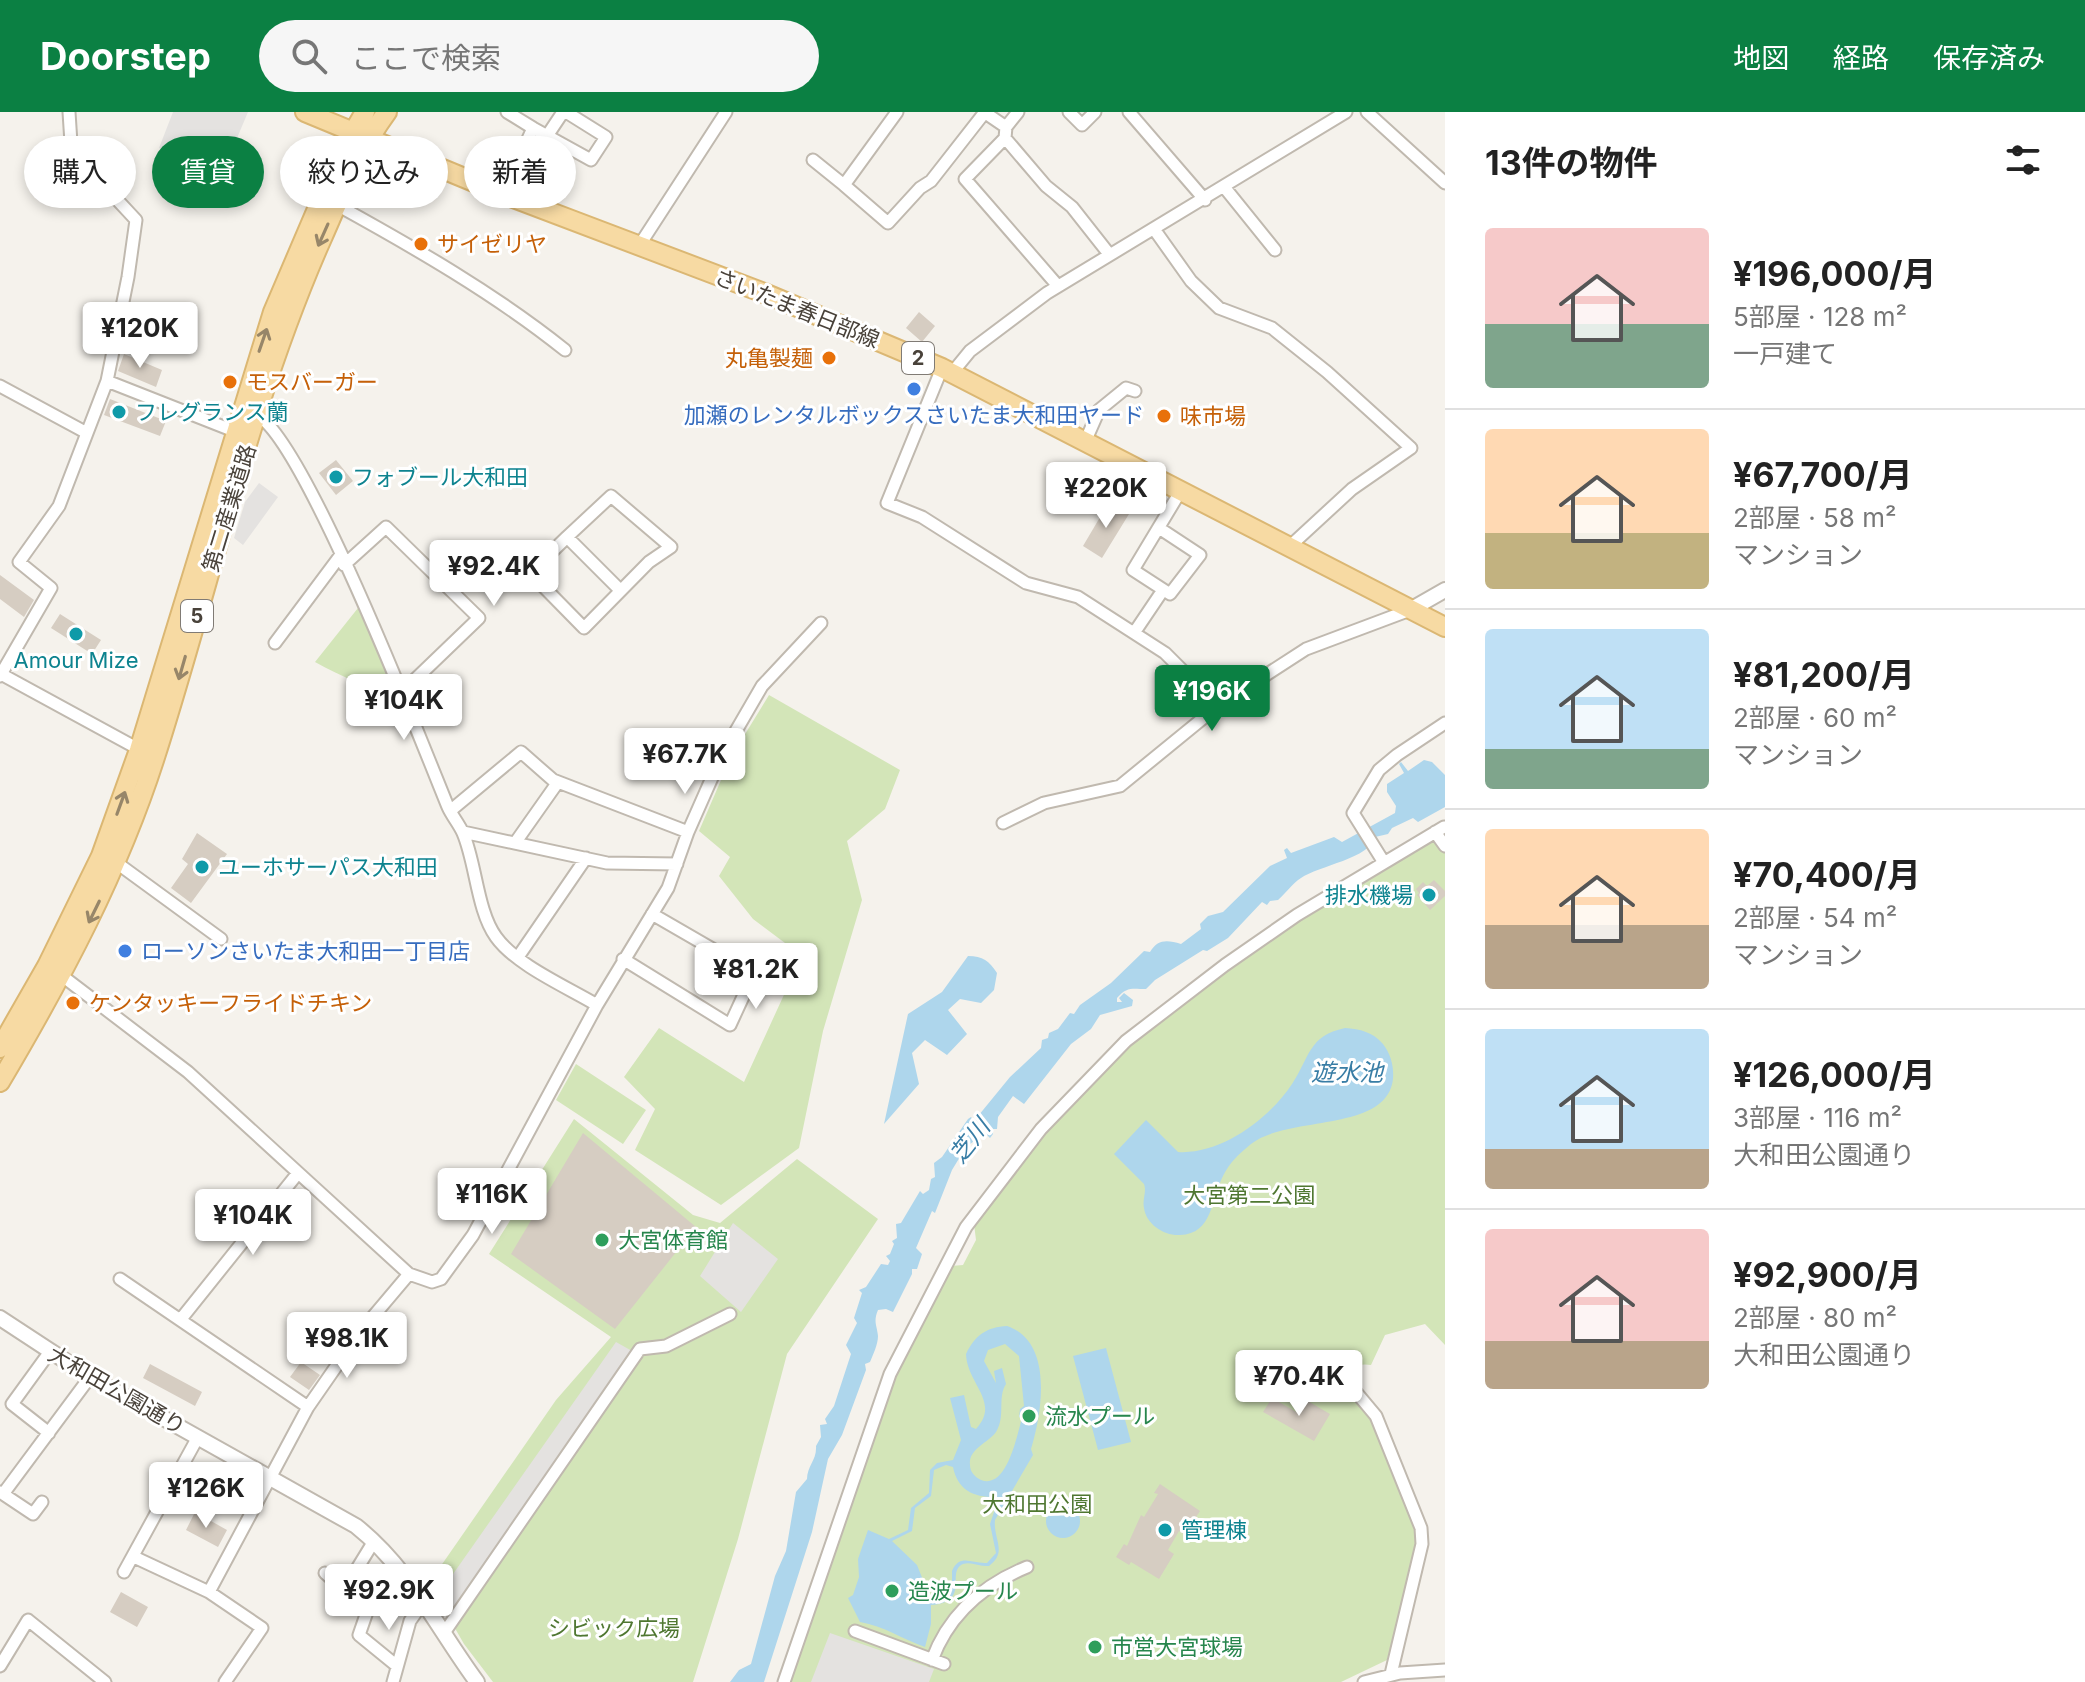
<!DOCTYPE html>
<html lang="ja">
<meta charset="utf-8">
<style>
body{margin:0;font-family:Inter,"Noto Sans JP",sans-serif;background:#f6f6f6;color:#222;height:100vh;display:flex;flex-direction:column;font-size:30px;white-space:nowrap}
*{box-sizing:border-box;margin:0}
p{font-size:26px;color:#767676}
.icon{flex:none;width:44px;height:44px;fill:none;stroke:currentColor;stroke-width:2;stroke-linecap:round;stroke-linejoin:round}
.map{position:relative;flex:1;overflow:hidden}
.details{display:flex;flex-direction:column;background:#fff;width:640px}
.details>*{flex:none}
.hud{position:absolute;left:24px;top:24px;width:760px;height:72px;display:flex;gap:16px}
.price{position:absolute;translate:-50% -68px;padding:0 18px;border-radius:8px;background:#fff;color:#222;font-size:26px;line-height:52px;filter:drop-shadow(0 2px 4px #0008)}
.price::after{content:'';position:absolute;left:50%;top:48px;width:24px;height:18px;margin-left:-12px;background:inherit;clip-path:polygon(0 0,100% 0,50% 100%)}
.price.current{background:#0b8043;color:#fff}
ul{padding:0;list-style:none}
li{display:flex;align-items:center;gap:24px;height:200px;padding:0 40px}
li+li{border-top:2px solid #e0e0e0}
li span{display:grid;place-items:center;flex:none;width:224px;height:160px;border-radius:8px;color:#555}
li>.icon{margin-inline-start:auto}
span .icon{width:96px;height:96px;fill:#fffc;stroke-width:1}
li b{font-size:34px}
h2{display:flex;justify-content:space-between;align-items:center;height:96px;padding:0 40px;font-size:34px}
.chip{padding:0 28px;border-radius:36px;background:#fff;box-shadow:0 4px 12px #0003;font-size:28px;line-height:72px}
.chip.current{background:#0b8043;color:#fff}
header{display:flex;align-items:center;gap:48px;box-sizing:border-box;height:112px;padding:0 40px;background:#0b8043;color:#fff}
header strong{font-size:38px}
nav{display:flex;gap:44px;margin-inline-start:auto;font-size:28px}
.search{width:560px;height:72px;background:#f6f6f6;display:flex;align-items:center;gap:20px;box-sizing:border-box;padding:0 28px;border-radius:44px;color:#767676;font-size:30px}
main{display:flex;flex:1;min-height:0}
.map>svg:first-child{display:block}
.green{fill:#d3e5b8}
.parking{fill:#e4e2e0}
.water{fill:#aed6ec;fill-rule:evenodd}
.building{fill:#d6cdc2}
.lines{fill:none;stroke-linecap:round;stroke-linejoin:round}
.minor-casing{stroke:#c0b9af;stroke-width:15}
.tertiary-casing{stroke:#c0b9af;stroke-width:18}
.primary-casing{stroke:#dbb773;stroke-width:22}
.minor{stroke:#fff;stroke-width:11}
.tertiary{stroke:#fff;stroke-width:14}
.primary{stroke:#f7daa3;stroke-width:18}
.oneway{stroke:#978669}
.food-dot{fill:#e8710a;stroke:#fff;stroke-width:3}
.shop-dot{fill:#3f7fe0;stroke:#fff;stroke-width:3}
.culture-dot{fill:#0f9aa8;stroke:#fff;stroke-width:3}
.leisure-dot{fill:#2e9e5b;stroke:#fff;stroke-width:3}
.labels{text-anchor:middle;stroke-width:6;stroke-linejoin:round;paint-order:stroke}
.shield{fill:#fff;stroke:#807b75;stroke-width:2}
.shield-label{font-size:20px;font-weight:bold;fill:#49423a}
.food-label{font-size:22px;fill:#c56008;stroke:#fff;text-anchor:start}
.street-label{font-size:22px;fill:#49423a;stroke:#fff}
.culture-label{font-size:22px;fill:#0d838f;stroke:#fff;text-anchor:start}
.shop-label{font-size:22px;fill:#366cbe;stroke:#fff}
.park-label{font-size:22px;fill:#4f7731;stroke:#fff}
.leisure-label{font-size:22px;fill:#27864d;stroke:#fff;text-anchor:start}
.water-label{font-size:24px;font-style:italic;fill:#387da5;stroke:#fff}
</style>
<header>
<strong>Doorstep</strong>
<div class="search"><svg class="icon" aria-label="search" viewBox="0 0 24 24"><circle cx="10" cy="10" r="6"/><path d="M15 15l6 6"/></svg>ここで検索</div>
<nav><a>地図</a><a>経路</a><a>保存済み</a></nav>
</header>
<main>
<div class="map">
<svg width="1445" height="1570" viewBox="0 0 1445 1570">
<rect width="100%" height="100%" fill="#f5f2ec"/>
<!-- green -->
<path class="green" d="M 358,496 L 400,587 L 396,591 C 369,575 342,565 315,550 Z
M 769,583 L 900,658 L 885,697 L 847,729 L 862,788 L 823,919 L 799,1036 L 721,1093 L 635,1038 L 655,997 L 624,965 L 659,916 L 744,970 L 788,874 L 785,831 L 753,807 L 719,764 L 730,745 L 699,719 L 731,645 Z
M 1445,721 L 1445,1233 L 1425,1212 L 1385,1223 L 1371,1253 C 1359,1251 1352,1254 1349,1266 C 1378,1316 1405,1373 1418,1430 L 1387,1548 L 1341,1570 L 789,1570 L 895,1263 L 951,1154 L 963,1153 L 976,1128 L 974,1112 L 1056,1002 L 1157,909 L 1340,776 Z
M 576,952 L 646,998 L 623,1032 L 556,988 Z
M 574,1007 L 693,1103 L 720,1111 L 797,1047 L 878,1107 L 787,1242 L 738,1427 L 693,1570 L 493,1570 L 464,1532 L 429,1471 L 556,1288 L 611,1225 L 489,1142 Z"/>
<!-- parking -->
<path class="parking" d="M 173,0 L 248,0 L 221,64 L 159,36 Z
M 259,371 L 278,385 L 243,433 L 234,426 L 245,390 Z
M 733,1111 L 778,1147 L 741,1200 L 700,1164 Z
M 616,1230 L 632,1239 L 453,1496 L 439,1482 Z
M 830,1521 L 934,1557 L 929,1570 L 811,1570 Z"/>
<!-- water -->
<path class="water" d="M 1424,648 L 1432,650 L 1445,663 L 1445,695 L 1418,710 L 1413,706 L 1392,716 L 1388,722 L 1375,725 C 1371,746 1318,754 1301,766 C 1293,771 1286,781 1278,788 L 1270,789 L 1267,793 L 1262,790 L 1228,826 L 1207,839 L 1203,838 L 1155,868 L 1146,877 C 1133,877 1127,874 1117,886 L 1117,890 L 1122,890 L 1119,886 L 1124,881 L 1133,888 L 1132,894 L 1100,903 L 1091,917 L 1071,932 L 1024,992 L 1013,984 L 998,1005 L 997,1017 L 992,1017 L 993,1022 L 990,1026 L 985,1021 L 966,1035 L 952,1058 L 935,1101 L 932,1099 L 916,1136 L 922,1142 L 917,1157 L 912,1157 L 912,1162 L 893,1200 L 886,1197 L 878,1198 C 873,1210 877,1213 878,1224 C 878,1232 873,1243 870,1250 L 865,1252 L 866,1258 L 842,1323 L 828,1347 L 812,1420 L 764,1570 L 730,1570 L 739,1558 L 751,1552 L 775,1464 L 786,1439 L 796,1380 L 807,1367 C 807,1354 817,1348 816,1334 L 821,1325 L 820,1313 L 827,1312 L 825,1307 L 834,1294 L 851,1242 L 846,1233 L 857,1211 L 854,1206 L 862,1181 L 859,1178 L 866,1175 L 881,1152 L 888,1153 L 890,1149 L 886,1144 L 890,1142 L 894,1132 L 892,1129 L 897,1126 L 896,1112 L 901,1111 L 920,1079 L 923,1082 L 929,1078 L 931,1067 L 935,1065 L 934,1051 L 942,1045 L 968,1007 L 971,1005 L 974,1009 L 1010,965 L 1041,936 L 1042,928 L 1048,926 L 1049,921 L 1058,917 L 1070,901 L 1074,902 L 1080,893 L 1111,871 L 1144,839 L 1150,840 C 1158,827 1167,828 1181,832 L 1201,817 L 1200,812 L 1208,804 L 1223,800 L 1270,754 L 1287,746 L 1284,738 L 1287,736 L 1291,741 L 1334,725 L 1342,730 L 1395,701 L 1396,694 L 1387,680 L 1387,672 L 1404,661 L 1399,652 L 1401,650 L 1408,659 Z
M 968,844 C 983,844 989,849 997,861 L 994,878 L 981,891 L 960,887 L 948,898 L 967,922 L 947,943 L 925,928 L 912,941 L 919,972 L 884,1012 L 908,902 L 942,880 Z
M 1345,916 C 1360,917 1373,920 1383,932 C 1391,942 1394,955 1393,967 C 1387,1021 1287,1003 1251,1032 C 1239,1042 1230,1050 1223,1064 C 1211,1087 1213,1122 1180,1123 C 1164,1124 1146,1112 1144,1096 C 1142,1087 1147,1080 1144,1072 L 1114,1042 L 1146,1008 L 1178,1040 C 1221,1043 1269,1007 1292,972 C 1310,945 1308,924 1345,916 Z
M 1007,1214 C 1054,1230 1042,1301 1031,1337 L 1033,1343 L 995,1408 C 993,1427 1008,1440 989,1454 C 980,1455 971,1449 963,1452 C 945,1460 972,1490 931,1493 L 931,1512 L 925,1535 C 902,1527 884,1514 860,1510 L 848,1486 L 853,1483 L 859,1465 L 858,1447 L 868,1418 L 889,1427 L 908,1418 L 911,1396 L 929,1381 L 930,1358 L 937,1351 L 953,1348 L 961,1328 L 950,1286 L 964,1283 L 971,1315 L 976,1317 C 1001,1290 967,1272 966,1242 C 975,1223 987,1215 1007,1214 ZM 1005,1232 L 1019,1244 L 1024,1294 L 1020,1297 L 1019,1305 L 1022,1306 C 1017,1323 1007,1378 981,1368 C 975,1365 970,1360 970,1353 C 968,1337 988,1331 996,1320 C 1006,1304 997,1286 1006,1272 L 1002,1256 L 994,1259 L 996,1271 L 984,1249 L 988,1238 ZM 946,1353 L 953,1355 C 958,1380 976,1386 999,1385 L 990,1412 L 996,1441 L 987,1451 C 972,1452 960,1441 952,1459 C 952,1477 953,1487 931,1488 L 917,1453 L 892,1429 L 912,1419 L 915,1396 L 931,1384 L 934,1358 Z
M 1106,1236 L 1131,1330 L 1098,1338 L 1073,1244 Z
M1046 1409a17 17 0 1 1 34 0a17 17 0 1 1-34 0Z"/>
<!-- building -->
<path class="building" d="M 919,200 L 935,214 L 922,230 L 906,216 Z
M 124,242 L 162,258 L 156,275 L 118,259 Z
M 110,287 L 166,309 L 160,324 L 104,303 Z
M 336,348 L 353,369 L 336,383 L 319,361 Z
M 1109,390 L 1129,402 L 1102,446 L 1083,434 Z
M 0,463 L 34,488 L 24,505 L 0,487 Z
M 60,502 L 101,528 L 92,542 L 51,516 Z
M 197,721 L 227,742 L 191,791 L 171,776 L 188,752 L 182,747 Z
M 1434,768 L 1445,779 L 1445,784 L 1430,798 L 1417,783 L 1419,781 L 1416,777 L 1423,770 L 1427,774 Z
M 583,1021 L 696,1115 L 615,1217 L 511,1142 Z
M 301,1250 L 320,1263 L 309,1278 L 290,1265 Z
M 150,1252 L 202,1280 L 195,1294 L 143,1266 Z
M 1272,1286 L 1298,1301 L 1306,1288 L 1330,1302 L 1314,1329 L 1263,1300 Z
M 220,1357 L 252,1374 L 242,1392 L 211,1374 Z
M 1160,1372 L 1200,1399 L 1196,1405 L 1201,1407 L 1196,1416 L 1191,1413 L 1185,1423 L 1179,1419 L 1168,1438 L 1174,1442 L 1159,1467 L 1131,1450 L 1129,1453 L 1116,1445 L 1124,1432 L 1127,1434 L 1141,1403 L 1144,1405 L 1158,1382 L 1154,1381 Z
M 195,1400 L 227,1418 L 218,1435 L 186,1418 Z
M 121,1480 L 148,1495 L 137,1515 L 110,1500 Z"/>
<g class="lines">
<!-- minor casing -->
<g class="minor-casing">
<path id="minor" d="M 897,0 L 844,73 L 888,111 L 920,76 L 931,69 L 985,0
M 984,0 L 1006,15
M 1069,0 L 1082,13 L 1095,0
M 1129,0 L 1205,88
M 1367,0 L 1445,71
M 533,16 L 591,48 L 606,25 L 566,0
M 547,24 L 563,0
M 1005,26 L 1006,15 L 1018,0
M 813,48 L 844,73
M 1225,76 L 1275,138
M 503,82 L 533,16 L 507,0
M 337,93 C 415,136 495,182 565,238
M 1154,117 L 1191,169 L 1219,196 L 1272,216 L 1327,260 L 1411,336 L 1352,377 L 1288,436
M 639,134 L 726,0
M 1058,174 L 965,67 L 1005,26 L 1046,74 L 1072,95 L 1109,142
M 942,256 L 887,391 L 922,405 L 1026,471 L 1078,485 L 1165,541 L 1218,594
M 952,261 L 970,239 L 1047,181 L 1346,0
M 107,269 L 234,319 L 241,318
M 0,274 L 87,321
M 257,303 C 305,329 421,629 448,695 C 452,704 459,712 463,721 C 476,751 477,799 496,825 C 516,853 567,875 597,893
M 1085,330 L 1099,298 L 1126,276 L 1135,279
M 1159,416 L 1200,443 L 1170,482 L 1133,458 L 1180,380
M 567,425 L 611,384 L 671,435 L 649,450 L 584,516 L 530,461 L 567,425 L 620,478
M 344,453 L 386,415 L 479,506 L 401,581
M 1134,521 L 1163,478
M 275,531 L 340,444
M 1,562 L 144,640
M 0,564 L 51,476 L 19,450 L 59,394 L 107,269 L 128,165 L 136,108 L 82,50 L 71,31 L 69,0
M 450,699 L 521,640 L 553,668 L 688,720
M 1003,711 L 1044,691 L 1120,674 L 1218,594 L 1306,537 L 1410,498
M 463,720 L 607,751 L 677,752
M 1435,720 L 1445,734
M 515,731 L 558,670
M 1383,749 L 1353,701 L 1379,658 L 1397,643 L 1445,611
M 117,751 L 221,827
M 518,845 L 586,746
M 623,847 L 730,913 L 754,861 L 652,802
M 61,863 L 188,960 L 409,1162 L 432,1170 L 441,1167 L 473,1123 L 597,893 L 668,776 L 688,720 L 722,643 L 762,574 L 821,511
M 120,1167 L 308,1295
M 181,1207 L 298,1061
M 1335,1255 L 1376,1304 L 1421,1416 L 1422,1432 L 1391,1562
M 49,1321 L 12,1292 L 49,1241
M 0,1380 L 33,1402 L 42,1390
M 3,1382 L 90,1265
M 374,1429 L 344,1478 L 368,1497 L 359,1523 L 397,1554
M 134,1445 L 209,1480
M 124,1460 L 198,1325
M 325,1461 L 344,1478
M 855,1519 L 944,1552
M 444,1521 L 640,1237 L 666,1234 L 730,1202
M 932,1548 C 949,1502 983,1473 1027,1455
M 0,1554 L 28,1508 L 105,1570
M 225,1570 L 262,1516 L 209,1480 L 308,1295 L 360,1220 L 409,1162
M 393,1570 L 410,1509 L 424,1489
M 784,1570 L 890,1262 L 966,1115 L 1041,1017 L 1126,929 L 1225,853 L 1297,803 L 1444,715
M 1364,1570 L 1400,1561 L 1445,1558"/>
</g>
<!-- tertiary casing -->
<g class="tertiary-casing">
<path id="tertiary" d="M 1410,498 L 1445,478
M 0,1206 L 90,1265 L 356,1414 C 410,1457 437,1516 477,1570"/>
</g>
<!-- primary casing -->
<g class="primary-casing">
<path id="primary" d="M 305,0 L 503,82 L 764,181 L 942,256 L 1445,515
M 0,936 L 47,854 L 101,744 L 139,638 L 273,200 L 341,41 L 365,0
M 0,970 C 62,865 119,759 156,642 C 211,470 249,290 323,124 C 342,81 359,38 387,0"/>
</g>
<!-- minor -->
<use href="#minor" class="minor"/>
<!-- tertiary -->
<use href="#tertiary" class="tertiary"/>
<!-- primary -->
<use href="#primary" class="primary"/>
</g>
<!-- one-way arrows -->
<defs><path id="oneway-shaft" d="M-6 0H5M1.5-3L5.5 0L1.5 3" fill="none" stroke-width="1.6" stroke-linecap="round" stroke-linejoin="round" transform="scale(2)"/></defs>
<g class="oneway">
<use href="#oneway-shaft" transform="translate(323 123) rotate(114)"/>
<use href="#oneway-shaft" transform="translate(263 228) rotate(-71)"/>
<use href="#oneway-shaft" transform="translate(182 556) rotate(106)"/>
<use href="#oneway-shaft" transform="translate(121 691) rotate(-70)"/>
<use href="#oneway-shaft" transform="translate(94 800) rotate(116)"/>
</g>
<!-- markers -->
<g class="food-dot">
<circle cx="421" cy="132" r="8"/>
<circle cx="829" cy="246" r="8"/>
<circle cx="230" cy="270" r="8"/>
<circle cx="1164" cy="304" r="8"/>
<circle cx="73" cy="891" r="8"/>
</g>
<g class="shop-dot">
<circle cx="914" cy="277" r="8"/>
<circle cx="125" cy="839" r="8"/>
</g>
<g class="culture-dot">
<circle cx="119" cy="300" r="8"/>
<circle cx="336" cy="365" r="8"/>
<circle cx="76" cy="522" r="8"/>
<circle cx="202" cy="755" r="8"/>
<circle cx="1429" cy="783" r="8"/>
<circle cx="1165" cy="1418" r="8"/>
</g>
<g class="leisure-dot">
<circle cx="602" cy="1128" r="8"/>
<circle cx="1029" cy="1304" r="8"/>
<circle cx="892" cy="1479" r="8"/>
<circle cx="1095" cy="1535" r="8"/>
</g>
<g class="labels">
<!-- shield labels -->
<g class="shield">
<rect x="902" y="230" width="32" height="32" rx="6"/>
<rect x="181" y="488" width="32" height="32" rx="6"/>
</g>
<g class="shield-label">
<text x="918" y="253">2</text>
<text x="197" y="511">5</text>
</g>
<!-- food labels -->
<g class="food-label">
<text x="437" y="140">サイゼリヤ</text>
<text x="813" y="254" text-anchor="end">丸亀製麺</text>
<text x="246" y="278">モスバーガー</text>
<text x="1180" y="312">味市場</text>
<text x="89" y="899">ケンタッキーフライドチキン</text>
</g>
<!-- street labels -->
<g class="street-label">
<text transform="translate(797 196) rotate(22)" y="8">さいたま春日部線</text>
<text transform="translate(229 396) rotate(-73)" y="8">第二産業道路</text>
<text transform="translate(117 1278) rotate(30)" y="8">大和田公園通り</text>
</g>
<!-- culture labels -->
<g class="culture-label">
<text x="135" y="308">フレグランス蘭</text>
<text x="352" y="373">フォブール大和田</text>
<text x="76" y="556" text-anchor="middle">Amour Mize</text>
<text x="218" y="763">ユーホサーパス大和田</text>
<text x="1413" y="791" text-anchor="end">排水機場</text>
<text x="1181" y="1426">管理棟</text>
</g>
<!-- shop labels -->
<g class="shop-label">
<text x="914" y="311">加瀬のレンタルボックスさいたま大和田ヤード</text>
<text x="141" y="847" text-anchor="start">ローソンさいたま大和田一丁目店</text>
</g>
<!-- park labels -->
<g class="park-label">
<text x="1249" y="1091">大宮第二公園</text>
<text x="1037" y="1400">大和田公園</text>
<text x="614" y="1524">シビック広場</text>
</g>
<!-- leisure labels -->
<g class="leisure-label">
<text x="618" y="1136">大宮体育館</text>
<text x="1045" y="1312">流水プール</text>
<text x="908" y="1487">造波プール</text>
<text x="1111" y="1543">市営大宮球場</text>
</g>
<!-- water labels -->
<g class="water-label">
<text x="1347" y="969">遊水池</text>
<text transform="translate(970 1029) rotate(-52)" y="8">芝川</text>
</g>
</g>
</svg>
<b class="price" style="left:140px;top:258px">¥120K</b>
<b class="price" style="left:1106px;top:418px">¥220K</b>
<b class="price" style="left:494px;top:496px">¥92.4K</b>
<b class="price current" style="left:1212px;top:621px">¥196K</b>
<b class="price" style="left:404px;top:630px">¥104K</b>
<b class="price" style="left:685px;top:684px">¥67.7K</b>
<b class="price" style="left:756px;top:899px">¥81.2K</b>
<b class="price" style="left:492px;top:1124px">¥116K</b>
<b class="price" style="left:253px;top:1145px">¥104K</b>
<b class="price" style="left:347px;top:1268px">¥98.1K</b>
<b class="price" style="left:1299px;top:1306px">¥70.4K</b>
<b class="price" style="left:206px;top:1418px">¥126K</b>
<b class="price" style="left:389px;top:1520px">¥92.9K</b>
<div class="hud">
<a class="chip">購入</a>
<a class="chip current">賃貸</a>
<a class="chip">絞り込み</a>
<a class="chip">新着</a>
</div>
</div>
<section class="details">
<h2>13件の物件<svg class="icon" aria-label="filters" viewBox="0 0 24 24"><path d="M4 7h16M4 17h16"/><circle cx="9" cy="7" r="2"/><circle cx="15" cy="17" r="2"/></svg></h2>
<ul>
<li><span style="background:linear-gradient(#f6c9c9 60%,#7fa58c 0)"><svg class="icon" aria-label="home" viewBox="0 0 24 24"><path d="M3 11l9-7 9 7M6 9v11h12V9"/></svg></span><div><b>¥196,000/月</b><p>5部屋 · 128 m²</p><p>一戸建て</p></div></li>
<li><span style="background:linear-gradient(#ffd9b3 65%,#c2b280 0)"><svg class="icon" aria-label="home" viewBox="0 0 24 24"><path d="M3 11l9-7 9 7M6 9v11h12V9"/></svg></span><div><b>¥67,700/月</b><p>2部屋 · 58 m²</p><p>マンション</p></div></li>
<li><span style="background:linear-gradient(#bfe0f5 75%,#7fa58c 0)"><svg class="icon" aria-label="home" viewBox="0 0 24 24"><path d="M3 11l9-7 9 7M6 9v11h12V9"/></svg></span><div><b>¥81,200/月</b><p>2部屋 · 60 m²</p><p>マンション</p></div></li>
<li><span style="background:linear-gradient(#ffd9b3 60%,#b9a48a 0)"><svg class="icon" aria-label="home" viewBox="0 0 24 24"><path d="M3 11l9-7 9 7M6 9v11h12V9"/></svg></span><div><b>¥70,400/月</b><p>2部屋 · 54 m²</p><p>マンション</p></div></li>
<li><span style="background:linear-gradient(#bfe0f5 75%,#b9a48a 0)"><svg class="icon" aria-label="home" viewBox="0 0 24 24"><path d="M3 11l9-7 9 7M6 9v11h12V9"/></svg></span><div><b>¥126,000/月</b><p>3部屋 · 116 m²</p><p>大和田公園通り</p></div></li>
<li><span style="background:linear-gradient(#f6c9c9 70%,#b9a48a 0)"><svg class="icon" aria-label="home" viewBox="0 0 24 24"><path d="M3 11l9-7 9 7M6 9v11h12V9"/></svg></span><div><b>¥92,900/月</b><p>2部屋 · 80 m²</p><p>大和田公園通り</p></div></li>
</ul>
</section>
</main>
